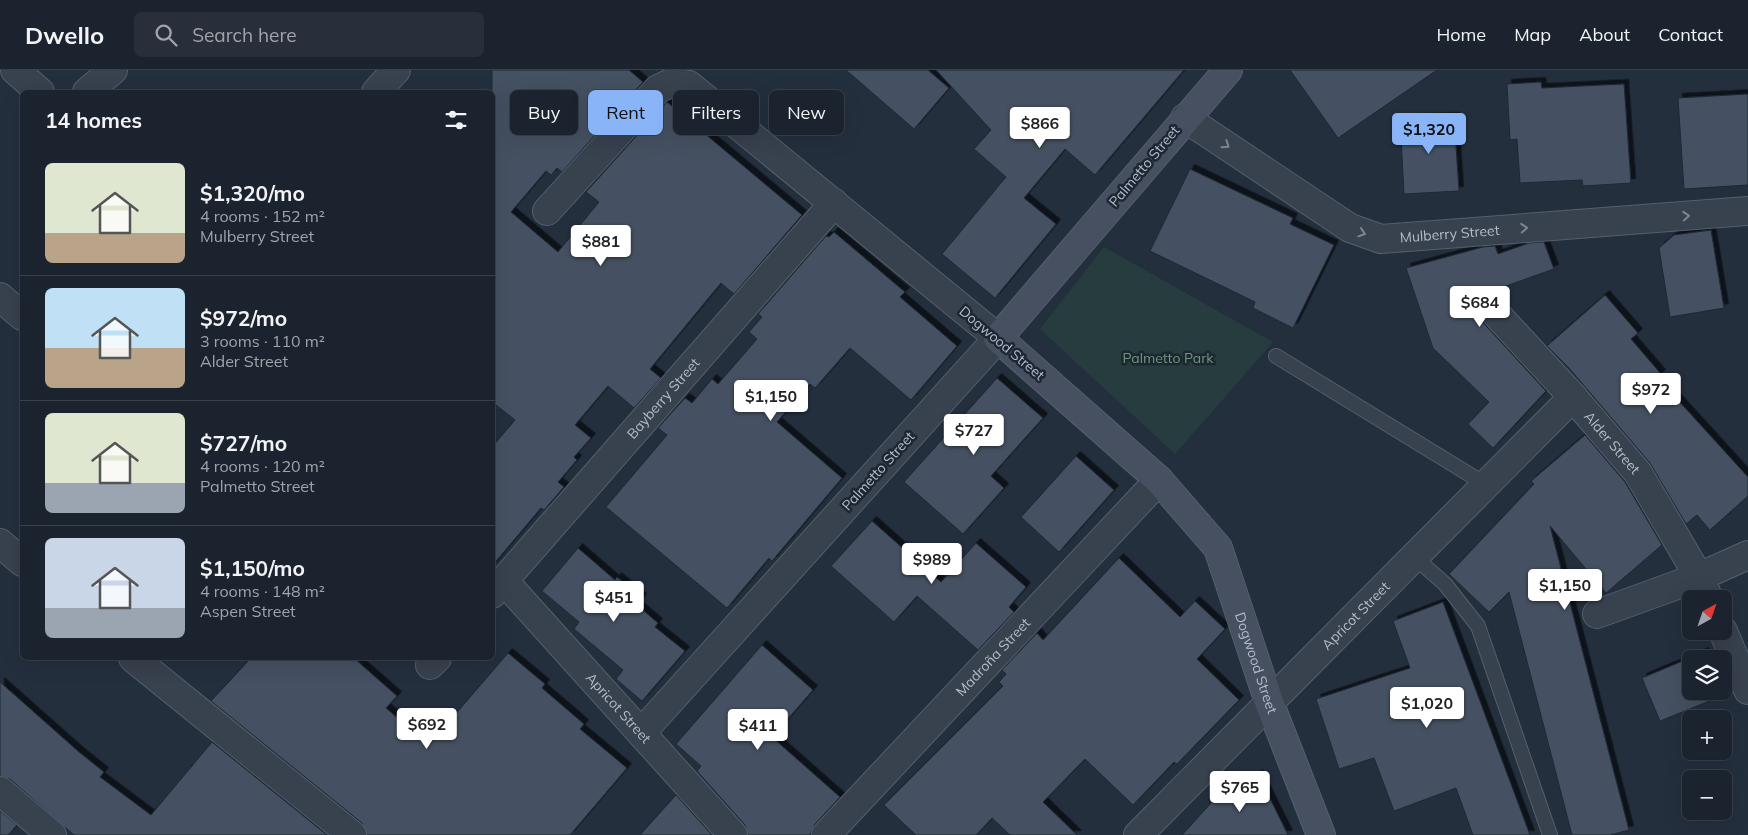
<!DOCTYPE html>
<meta charset="utf-8">
<style>
body{margin:0;font-family:Mulish,sans-serif;background:#282f3a;color:#f1f3f6;height:100vh;display:flex;flex-direction:column;font-size:19px;white-space:nowrap}
*{box-sizing:border-box;margin:0}
p{font-size:16px;color:#a0a4aa}
.icon{flex:none;width:28px;height:28px;fill:none;stroke:currentColor;stroke-width:2;stroke-linecap:round;stroke-linejoin:round}
.map{position:relative;flex:1;overflow:hidden}
.panel{position:absolute;left:20px;top:20px;width:475px;height:570px;display:flex;flex-direction:column;background:#1b232e;border-radius:8px;box-shadow:0 5px 20px #0002,0 0 0 1px #39404a}
.panel>*{flex:none}
.top-card{position:absolute;left:510px;top:20px;width:475px;height:45px;display:flex;gap:10px}
.needle{width:32px;rotate:40deg}
.buttons{position:absolute;left:1682px;top:520px;display:grid;gap:10px}
.buttons a{display:grid;place-items:center;width:50px;height:50px;border-radius:8px;background:#1b232e;box-shadow:0 5px 20px #0002,0 0 0 1px #39404a;font-size:25px}
.price{position:absolute;translate:-50% -42px;padding:0 11px;border-radius:5px;background:#fff;color:#222;font-size:16px;line-height:32px;filter:drop-shadow(0 1px 2px #0008)}
.price::after{content:'';position:absolute;left:50%;top:30px;width:15px;height:11px;margin-left:-8px;background:inherit;clip-path:polygon(0 0,100% 0,50% 100%)}
.price.on{background:#8ab4f8;color:#111}
ul{padding:0;list-style:none}
li{display:flex;align-items:center;gap:15px;height:125px;padding:0 25px}
li+li{border-top:1px solid #39404a}
li span{display:grid;place-items:center;flex:none;width:140px;height:100px;border-radius:8px;color:#555}
li>.icon{margin-inline-start:auto}
span .icon{width:60px;height:60px;fill:#fffc;stroke-width:1}
li b{font-size:21px}
h2{display:flex;justify-content:space-between;align-items:center;height:60px;padding:0 25px;font-size:21px}
.pill{padding:0 18px;border-radius:8px;background:#1b232e;box-shadow:0 5px 20px #0002,0 0 0 1px #39404a;font-size:18px;line-height:45px}
.pill.on{background:#8ab4f8;color:#111}
header{display:flex;align-items:center;gap:30px;box-sizing:border-box;height:70px;padding:0 25px;background:#1b232e;border-bottom:1px solid #39404a}
header strong{font-size:24px}
nav{display:flex;gap:28px;margin-inline-start:auto;font-size:18px}
.search{width:350px;height:45px;background:#282f3a;display:flex;align-items:center;gap:12px;box-sizing:border-box;padding:0 18px;border-radius:8px;color:#a0a4aa;font-size:19px}
.map>svg:first-child{display:block}
.green{fill:#263c3f}
.building{fill:#455162;stroke:#1f2835;filter:url(#shadow)}
.lines{fill:none;stroke-linecap:round;stroke-linejoin:round}
.lane-casing{stroke:#565f6c;stroke-width:16}
.street-casing{stroke:#565f6c;stroke-width:30}
.secondary-casing{stroke:#565f6c;stroke-width:30}
.lane{stroke:#38414e;stroke-width:14}
.street{stroke:#38414e;stroke-width:28}
.secondary{stroke:#465061;stroke-width:28}
.oneway{stroke:#7c8592}
.labels{text-anchor:middle;stroke-width:5;stroke-linejoin:round;paint-order:stroke}
.street-label{font-size:14px;fill:#b4bcc9;stroke:#1d2633}
.park-label{font-size:14px;fill:#6b9a76;stroke:#1d2633}
</style>
<header>
<strong>Dwello</strong>
<div class="search"><svg class="icon" aria-label="search" viewBox="0 0 24 24"><circle cx="10" cy="10" r="6"/><path d="M15 15l6 6"/></svg>Search here</div>
<nav><a>Home</a><a>Map</a><a>About</a><a>Contact</a></nav>
</header>
<div class="map">
<svg width="1748" height="765" viewBox="0 0 1748 765">
<defs>
<filter id="shadow"><feDropShadow dx="4.5" dy="-4.5" stdDeviation="0" flood-color="#0009"/></filter>
</defs>
<rect width="100%" height="100%" fill="#242f3e"/>
<!-- green -->
<path class="green" d="M 1104,177 L 1273,272 L 1175,384 L 1040,259 Z"/>
<!-- building -->
<path class="building" d="M 492,0 L 629,0 L 643,12 L 562,102 L 557,98 L 551,105 L 546,101 L 511,142 L 558,182 L 599,132 L 586,122 L 667,32 L 802,145 L 734,224 L 721,213 L 650,299 L 661,308 L 634,338 L 608,316 L 575,355 L 591,368 L 574,387 L 577,390 L 558,412 L 564,417 L 544,440 L 541,438 L 492,496 L 492,377 L 515,350 L 492,332 Z
M 846,0 L 928,0 L 949,18 L 914,59 Z
M 936,0 L 1184,0 L 1095,105 L 1065,79 L 1024,128 L 1056,154 L 995,228 L 942,184 L 1006,107 L 974,79 L 991,60 Z
M 1290,0 L 1437,0 L 1338,68 Z
M 1541,12 L 1542,18 L 1624,14 L 1631,113 L 1583,116 L 1582,110 L 1520,113 L 1517,69 L 1510,70 L 1507,14 Z
M 1748,24 L 1748,115 L 1684,119 L 1678,28 Z
M 1454,47 L 1459,121 L 1404,124 L 1400,49 Z
M 1190,99 L 1293,148 L 1290,154 L 1334,175 L 1293,258 L 1253,238 L 1255,232 L 1150,181 Z
M 1711,160 L 1724,238 L 1670,247 L 1659,178 L 1674,165 Z
M 834,162 L 905,222 L 900,227 L 957,276 L 911,330 L 850,278 L 815,318 L 810,314 L 777,352 L 842,408 L 772,491 L 769,488 L 727,538 L 606,437 L 667,365 L 658,358 L 685,328 L 692,333 L 712,309 L 718,314 L 757,269 L 749,262 L 762,247 L 758,244 L 826,166 L 829,167 Z
M 1544,172 L 1554,199 L 1492,221 L 1485,221 L 1463,231 L 1546,321 L 1493,378 L 1468,354 L 1489,332 L 1433,278 L 1406,198 L 1483,177 L 1495,176 L 1498,184 L 1529,173 Z
M 1605,225 L 1638,263 L 1631,269 L 1661,304 L 1657,307 L 1748,407 L 1748,426 L 1710,460 L 1697,445 L 1686,454 L 1650,393 L 1569,298 L 1547,276 Z
M 997,308 L 1043,348 L 991,406 L 1004,418 L 963,464 L 904,412 Z
M 1585,365 L 1625,412 L 1662,475 L 1606,523 L 1550,456 L 1629,760 L 1610,765 L 1572,765 L 1509,522 L 1489,542 L 1449,504 L 1534,414 L 1531,411 Z
M 1076,386 L 1114,420 L 1059,482 L 1021,447 Z
M 872,451 L 941,512 L 976,473 L 1026,517 L 1009,537 L 1014,542 L 978,580 L 917,526 L 894,552 L 831,496 Z
M 578,478 L 615,510 L 617,507 L 642,528 L 637,535 L 658,553 L 655,557 L 685,581 L 642,631 L 616,609 L 623,600 L 574,559 L 579,552 L 542,521 Z
M 1119,488 L 1180,547 L 1195,531 L 1225,559 L 1197,589 L 1239,630 L 1177,694 L 1174,692 L 1133,735 L 1085,689 L 1043,732 L 1077,765 L 1010,765 L 992,748 L 976,765 L 916,765 L 884,735 L 1003,616 L 999,612 L 1006,604 L 1002,600 L 1037,563 L 1043,570 Z
M 1443,532 L 1530,765 L 1473,765 L 1456,718 L 1394,741 L 1374,688 L 1339,699 L 1316,629 L 1410,598 L 1393,551 Z
M 762,575 L 813,620 L 772,667 L 840,727 L 815,754 L 810,765 L 748,765 L 745,755 L 697,701 L 701,696 L 676,674 Z
M 1704,582 L 1706,589 L 1691,589 L 1691,621 L 1720,621 L 1722,626 L 1660,651 L 1642,608 Z
M 508,583 L 545,614 L 542,618 L 584,654 L 580,659 L 627,698 L 570,765 L 367,765 L 362,753 L 211,631 L 251,588 L 324,588 L 327,590 L 355,589 L 397,626 L 386,638 L 429,675 Z
M 0,612 L 79,682 L 104,702 L 100,707 L 151,745 L 212,672 L 327,765 L 74,765 L 10,709 L 0,706 Z
M 1258,704 L 1288,765 L 1182,765 L 1230,712 L 1241,721 Z
M 676,725 L 712,765 L 640,765 Z
M 0,741 L 17,755 L 8,765 L 0,765 Z"/>
<g class="lines">
<!-- lane casing -->
<g class="lane-casing">
<path id="lane" d="M 1276,286 L 1485,414
M 1413,486 L 1445,514 L 1478,556 L 1550,765"/>
</g>
<!-- street casing -->
<g class="street-casing">
<g id="street">
<path d="M 15,0 L 40,22"/>
<path d="M 87,22 L 113,0"/>
<path d="M 376,22 L 396,0"/>
<path id="s1" d="M 1185,48 L 1350,158 L 1381,169 L 1748,141"/>
<path d="M 547,141 L 658,19 L 673,12 L 689,15 L 998,268 L 641,663"/>
<path d="M 0,227 L 22,246"/>
<path id="s2" d="M 1489,236 L 1573,327 L 1638,403 L 1699,507 L 1709,529"/>
<path d="M 0,473 L 22,492"/>
<path id="s3" d="M 504,511 L 733,765"/>
<path id="s4" d="M 492,524 L 834,133"/>
<path d="M 1597,544 L 1699,507 L 1748,485"/>
<path d="M 1723,561 L 1748,620"/>
<path d="M 133,588 L 352,765"/>
<path d="M 430,595 L 437,588"/>
<path d="M 0,721 L 52,765"/>
<path id="s5" d="M 826,765 L 1159,410"/>
<path id="s6" d="M 1138,765 L 1573,327"/>
</g>
</g>
<!-- secondary casing -->
<g class="secondary-casing">
<g id="secondary">
<path id="s7" d="M 1228,0 L 998,268 L 1159,410 L 1218,478 L 1269,632 L 1321,765"/>
</g>
</g>
<!-- lane -->
<use href="#lane" class="lane"/>
<!-- street -->
<use href="#street" class="street"/>
<!-- secondary -->
<use href="#secondary" class="secondary"/>
</g>
<!-- one-way arrows -->
<defs><path id="oneway-chevron" d="M-2-3.5L2.5 0L-2 3.5" fill="none" stroke-width="1.6" stroke-linecap="round" stroke-linejoin="round" transform="scale(1.25)"/></defs>
<g class="oneway">
<use href="#oneway-chevron" transform="translate(1226 75) rotate(34)"/>
<use href="#oneway-chevron" transform="translate(1686 146) rotate(-4)"/>
<use href="#oneway-chevron" transform="translate(1524 158) rotate(-4)"/>
<use href="#oneway-chevron" transform="translate(1362 163) rotate(18)"/>
</g>
<g class="labels">
<!-- street labels -->
<g class="street-label">
<text transform="translate(1144 96) rotate(-50)" y="5">Palmetto Street</text>
<text dy="5" stroke="none"><textPath href="#s1" startOffset="300">Mulberry Street</textPath></text>
<text transform="translate(1002 273) rotate(40)" y="5">Dogwood Street</text>
<text dy="5" stroke="none"><textPath href="#s4" startOffset="260">Bayberry Street</textPath></text>
<text dy="5" stroke="none"><textPath href="#s2" startOffset="184">Alder Street</textPath></text>
<text transform="translate(878 401) rotate(-48)" y="5">Palmetto Street</text>
<text dy="5" stroke="none"><textPath href="#s6" startOffset="309">Apricot Street</textPath></text>
<text dy="5" stroke="none"><textPath href="#s5" startOffset="244">Madroña Street</textPath></text>
<text dy="5" stroke="none"><textPath href="#s7" startOffset="779">Dogwood Street</textPath></text>
<text dy="5" stroke="none"><textPath href="#s3" startOffset="171">Apricot Street</textPath></text>
</g>
<!-- park labels -->
<g class="park-label">
<text x="1168" y="293">Palmetto Park</text>
</g>
</g>
</svg>
<div class="buttons">
<a><svg class="needle" viewBox="-14 -14 28 28"><path d="M0-13l5 13h-10z" fill="#e53935"/><path d="M0 13l5-13h-10z" fill="#a0a4aa"/></svg></a>
<a><svg class="icon" aria-label="layers" viewBox="0 0 24 24"><path d="M12 4l9 5-9 5-9-5zM3 14l9 5 9-5"/></svg></a>
<a>+</a>
<a>−</a>
</div>
<b class="price" style="left:1040px;top:79px">$866</b>
<b class="price on" style="left:1429px;top:85px">$1,320</b>
<b class="price" style="left:601px;top:197px">$881</b>
<b class="price" style="left:1480px;top:258px">$684</b>
<b class="price" style="left:1651px;top:345px">$972</b>
<b class="price" style="left:771px;top:352px">$1,150</b>
<b class="price" style="left:974px;top:386px">$727</b>
<b class="price" style="left:932px;top:515px">$989</b>
<b class="price" style="left:1565px;top:541px">$1,150</b>
<b class="price" style="left:614px;top:553px">$451</b>
<b class="price" style="left:1427px;top:659px">$1,020</b>
<b class="price" style="left:427px;top:680px">$692</b>
<b class="price" style="left:758px;top:681px">$411</b>
<b class="price" style="left:1240px;top:743px">$765</b>
<div class="top-card">
<a class="pill">Buy</a>
<a class="pill on">Rent</a>
<a class="pill">Filters</a>
<a class="pill">New</a>
</div>
<section class="panel">
<h2>14 homes<svg class="icon" aria-label="filters" viewBox="0 0 24 24"><path d="M4 7h16M4 17h16"/><circle cx="9" cy="7" r="2"/><circle cx="15" cy="17" r="2"/></svg></h2>
<ul>
<li><span style="background:linear-gradient(#dfe7d0 70%,#b9a48a 0)"><svg class="icon" aria-label="home" viewBox="0 0 24 24"><path d="M3 11l9-7 9 7M6 9v11h12V9"/></svg></span><div><b>$1,320/mo</b><p>4 rooms · 152 m²</p><p>Mulberry Street</p></div></li>
<li><span style="background:linear-gradient(#bfe0f5 60%,#b9a48a 0)"><svg class="icon" aria-label="home" viewBox="0 0 24 24"><path d="M3 11l9-7 9 7M6 9v11h12V9"/></svg></span><div><b>$972/mo</b><p>3 rooms · 110 m²</p><p>Alder Street</p></div></li>
<li><span style="background:linear-gradient(#dfe7d0 70%,#9aa5b1 0)"><svg class="icon" aria-label="home" viewBox="0 0 24 24"><path d="M3 11l9-7 9 7M6 9v11h12V9"/></svg></span><div><b>$727/mo</b><p>4 rooms · 120 m²</p><p>Palmetto Street</p></div></li>
<li><span style="background:linear-gradient(#c9d6e8 70%,#9aa5b1 0)"><svg class="icon" aria-label="home" viewBox="0 0 24 24"><path d="M3 11l9-7 9 7M6 9v11h12V9"/></svg></span><div><b>$1,150/mo</b><p>4 rooms · 148 m²</p><p>Aspen Street</p></div></li>
</ul>
</section>
</div>
